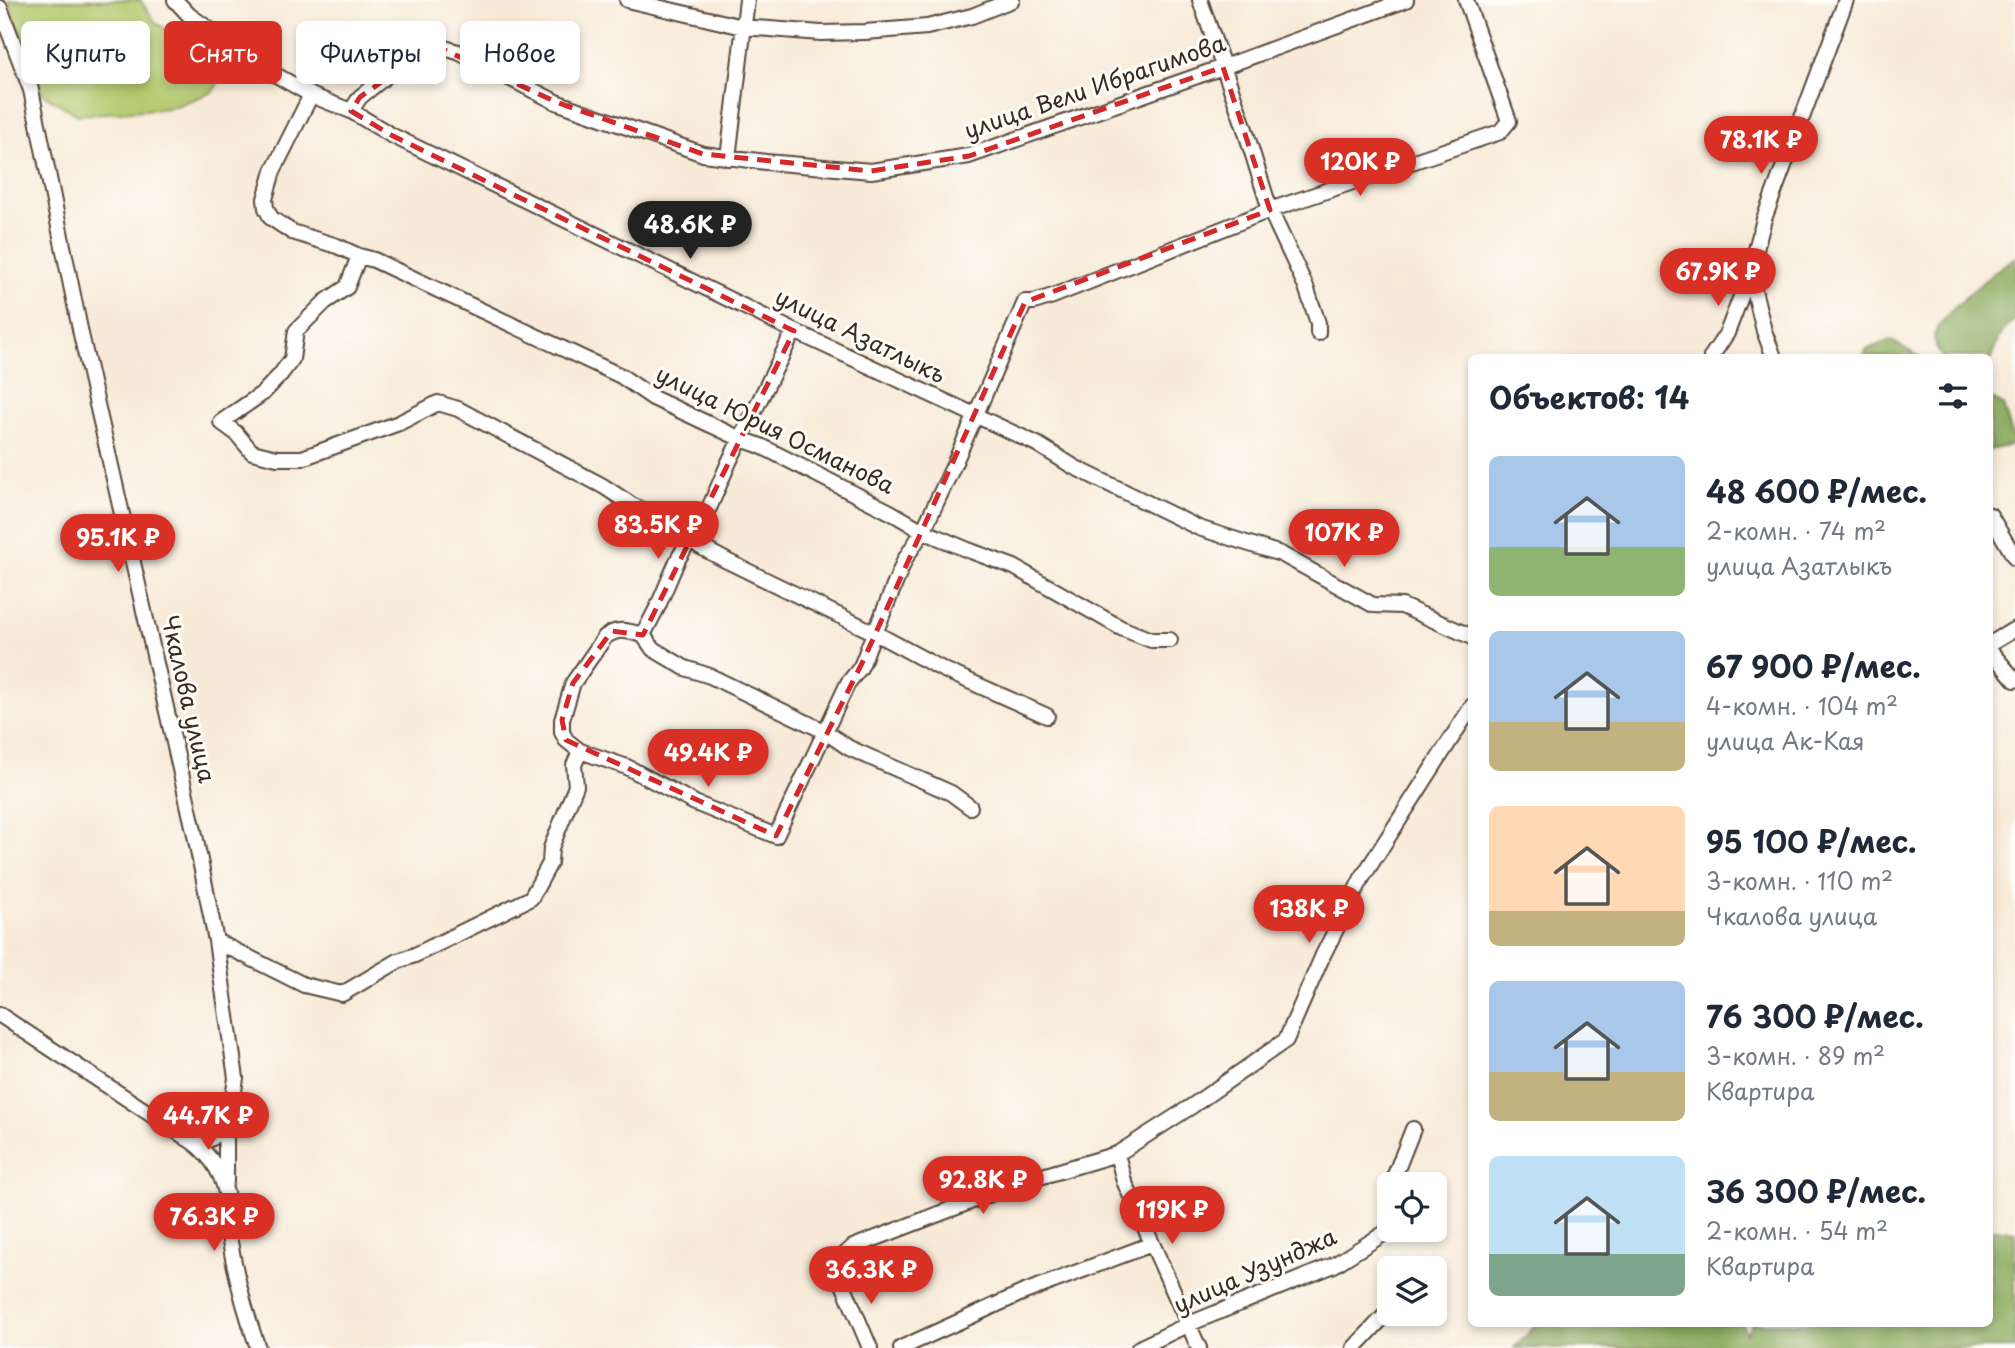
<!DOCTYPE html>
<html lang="ru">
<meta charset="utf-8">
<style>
body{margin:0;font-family:"Playpen Sans",sans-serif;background:#f6f6f7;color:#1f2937;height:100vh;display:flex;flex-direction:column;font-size:26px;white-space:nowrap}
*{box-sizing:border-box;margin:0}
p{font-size:23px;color:#747a83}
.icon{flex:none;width:38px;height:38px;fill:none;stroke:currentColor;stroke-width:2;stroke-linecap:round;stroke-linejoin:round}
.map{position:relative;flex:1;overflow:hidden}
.side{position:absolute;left:1468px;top:354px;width:525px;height:973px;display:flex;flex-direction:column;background:#fff;border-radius:10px;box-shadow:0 4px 10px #0003}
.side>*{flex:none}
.hud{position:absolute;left:21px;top:21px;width:665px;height:63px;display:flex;gap:14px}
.buttons{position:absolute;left:1377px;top:1172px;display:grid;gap:14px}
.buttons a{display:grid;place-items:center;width:70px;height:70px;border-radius:10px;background:#fff;box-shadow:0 4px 10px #0003;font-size:35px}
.price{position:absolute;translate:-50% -60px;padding:0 16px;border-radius:24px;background:#d93025;color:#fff;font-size:23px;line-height:46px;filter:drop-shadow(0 2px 4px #0008)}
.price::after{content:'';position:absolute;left:50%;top:42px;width:21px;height:16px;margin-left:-10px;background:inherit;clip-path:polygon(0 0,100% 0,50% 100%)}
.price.current{background:#222;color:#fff}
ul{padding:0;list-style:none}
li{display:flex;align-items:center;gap:21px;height:175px;padding:0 21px}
li span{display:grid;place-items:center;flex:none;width:196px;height:140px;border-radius:10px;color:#555}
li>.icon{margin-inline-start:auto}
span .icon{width:84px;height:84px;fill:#fffc;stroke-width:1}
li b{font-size:30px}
h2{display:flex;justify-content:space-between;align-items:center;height:84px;padding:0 21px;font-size:30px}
.chip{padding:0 24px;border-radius:10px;background:#fff;box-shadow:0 4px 10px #0003;font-size:24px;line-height:63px}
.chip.current{background:#d93025;color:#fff}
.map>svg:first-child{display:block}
.green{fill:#b2c86c;stroke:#767945;stroke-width:2}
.forest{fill:#8dac60;stroke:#646b3f;stroke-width:2}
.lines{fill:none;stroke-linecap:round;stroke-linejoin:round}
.minor-casing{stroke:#57473a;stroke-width:18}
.minor{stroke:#fff;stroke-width:14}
.marked{fill:none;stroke:#d62828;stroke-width:5;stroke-dasharray:14 9;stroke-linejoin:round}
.labels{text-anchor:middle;stroke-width:6;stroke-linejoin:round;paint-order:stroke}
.street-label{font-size:23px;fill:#3b2a1e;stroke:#fdfcf7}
</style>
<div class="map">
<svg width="2015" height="1348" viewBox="0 0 2015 1348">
<rect width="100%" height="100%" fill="#fdfcf7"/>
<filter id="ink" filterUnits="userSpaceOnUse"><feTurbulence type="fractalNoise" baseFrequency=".0143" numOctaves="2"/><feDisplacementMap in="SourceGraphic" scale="14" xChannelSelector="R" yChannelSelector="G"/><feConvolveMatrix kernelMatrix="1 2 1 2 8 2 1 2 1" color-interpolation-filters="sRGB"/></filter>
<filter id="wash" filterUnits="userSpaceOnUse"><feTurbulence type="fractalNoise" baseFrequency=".00686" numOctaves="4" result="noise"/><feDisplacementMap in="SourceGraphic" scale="28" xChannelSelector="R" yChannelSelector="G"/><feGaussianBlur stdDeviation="1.57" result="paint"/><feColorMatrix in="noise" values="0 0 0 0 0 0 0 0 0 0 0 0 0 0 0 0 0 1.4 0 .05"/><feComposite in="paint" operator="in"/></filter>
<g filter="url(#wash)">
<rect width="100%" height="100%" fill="#f8ead8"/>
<!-- green -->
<path class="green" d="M 8,0 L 140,0 L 156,23 L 200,50 L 221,77 L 213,92 L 170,108 L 78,115 L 43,94 Z"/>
<!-- forest -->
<path class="forest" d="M 2015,257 L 2015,320 C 2000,329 1995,346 1990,362 L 1990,357 L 1942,357 C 1938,351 1934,344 1934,337 C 1936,318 1999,268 2015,257 Z
M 1890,340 L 1920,357 L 1864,357 L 1866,350 Z
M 1990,398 L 2003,405 L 2015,444 L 1990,450 Z
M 1990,1228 L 2015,1232 L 2015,1348 L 1514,1348 L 1538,1323 L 1742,1323 L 1746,1334 L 1752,1323 L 1990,1323 Z"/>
</g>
<g filter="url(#ink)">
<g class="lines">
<!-- minor casing -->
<g class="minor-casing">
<path id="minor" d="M 175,0 L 189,15 L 267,70 L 313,96 L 351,111 L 391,135 L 794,331 L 1037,444 L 1074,467 L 1199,528 L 1281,554 L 1373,605 L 1402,606 L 1472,637
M 627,0 L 743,27 L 821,33 L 865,32 L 927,27 L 972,16 L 1012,0
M 1200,0 L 1244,126 L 1270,210 L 1306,287 L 1318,323 L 1318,333
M 0,8 L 31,90 L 81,334 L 195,835 L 216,941 L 236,1078 L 230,1118 L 223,1129 L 212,1138 L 198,1145
M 313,96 L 308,101 L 273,171 L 265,199 L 266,208 L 271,218 L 292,232 L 337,246 L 359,256
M 351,111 L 360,97 L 409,58 L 434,45 L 458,52 L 556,102 L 703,154 L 766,162 L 871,171 L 969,156 L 1223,67 L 1406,0
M 728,158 L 747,0
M 1711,357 L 1727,333 L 1750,273
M 1774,357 L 1764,331 L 1750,273 L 1764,219 L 1846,0
M 1990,515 L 2015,558
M 643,635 L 653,649 L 685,668 L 710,676 L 824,731 L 849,748 L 951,793 L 970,807
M 1990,644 L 2015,629
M 1990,651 L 2015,680
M 1047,716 L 942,669 L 875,633 L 727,561 L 699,546 L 680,528 L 632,505 L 603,486 L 458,409 L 438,403 L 399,423 L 302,458 L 277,458 L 252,452 L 236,433 L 221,422 L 263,393 L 280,375 L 292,359 L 296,331 L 325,302 L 347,287 L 359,256 L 374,260 L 621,376 L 653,398 L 741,439 L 761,446 L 892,513 L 923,531 L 968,550 L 1014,567 L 1121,628 L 1151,640 L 1170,640
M 580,751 L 566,740 L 562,732 L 562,720 L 573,683 L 605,637 C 618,627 628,631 643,635 L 658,606 L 678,559 L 710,506 L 729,462 L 794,331
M 216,941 L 304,985 L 342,994 L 398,961 L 415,955 L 531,898 L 550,863 L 551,848 L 576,786 L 574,765 L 580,751 L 627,767 L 695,803 L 776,836 L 848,683 C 852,678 856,673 860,668 C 866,657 868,644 875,633 L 905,559 L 923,531 L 952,469 L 1025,302 L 1034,302 L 1053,296 L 1270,210 L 1500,132 L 1509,121 L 1466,0
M 0,1015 L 185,1137 C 205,1148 221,1169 226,1193 C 228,1209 227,1226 230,1242 C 236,1277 246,1314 258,1348
M 1117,1154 L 1124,1181 L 1199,1348
M 226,1182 L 226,1134 L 229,1122
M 1391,1185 L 1413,1129
M 870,1348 L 840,1277 L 840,1259 L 853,1247 L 1019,1183 L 1117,1154 L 1192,1106 L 1286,1040 L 1323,955 L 1362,878 L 1472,706
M 901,1348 L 1022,1293 L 1152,1244
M 1139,1348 L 1189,1324 L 1334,1265 L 1388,1231 L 1390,1209
M 1354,1348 L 1390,1310"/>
</g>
<!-- minor -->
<use href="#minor" class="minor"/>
</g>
</g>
<!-- marked area -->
<path class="marked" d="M 434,45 L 556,102 L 703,154 L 871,171 L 969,156 L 1223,67 L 1270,210 L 1025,302 L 864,659 L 776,836 L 566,740 L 562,720 L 573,683 L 612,631 L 643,635 L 794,331 L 391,135 L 351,111 L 360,97 Z"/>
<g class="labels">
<!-- street labels -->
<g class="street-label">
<text transform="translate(1095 87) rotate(-19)" y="8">улица Вели Ибрагимова</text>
<text transform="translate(860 336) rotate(26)" y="8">улица Азатлыкъ</text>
<text transform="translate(775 430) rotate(26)" y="8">улица Юрия Османова</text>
<text transform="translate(188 699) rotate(77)" y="8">Чкалова улица</text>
<text transform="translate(1255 1271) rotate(-24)" y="8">улица Узунджа</text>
</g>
</g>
</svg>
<div class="buttons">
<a><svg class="icon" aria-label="locate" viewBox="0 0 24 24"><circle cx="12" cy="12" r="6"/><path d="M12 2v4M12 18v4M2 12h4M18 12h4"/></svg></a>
<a><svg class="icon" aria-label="layers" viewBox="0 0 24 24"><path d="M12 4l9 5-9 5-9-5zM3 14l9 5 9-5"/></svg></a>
</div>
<b class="price" style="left:1761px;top:176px">78.1K ₽</b>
<b class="price" style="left:1360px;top:198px">120K ₽</b>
<b class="price current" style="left:690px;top:261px">48.6K ₽</b>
<b class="price" style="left:1718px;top:308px">67.9K ₽</b>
<b class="price" style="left:658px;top:561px">83.5K ₽</b>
<b class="price" style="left:1344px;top:569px">107K ₽</b>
<b class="price" style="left:118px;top:574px">95.1K ₽</b>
<b class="price" style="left:708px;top:789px">49.4K ₽</b>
<b class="price" style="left:1309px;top:945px">138K ₽</b>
<b class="price" style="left:208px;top:1152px">44.7K ₽</b>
<b class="price" style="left:983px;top:1216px">92.8K ₽</b>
<b class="price" style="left:1172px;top:1246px">119K ₽</b>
<b class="price" style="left:214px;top:1253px">76.3K ₽</b>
<b class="price" style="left:871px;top:1306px">36.3K ₽</b>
<div class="hud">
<a class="chip">Купить</a>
<a class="chip current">Снять</a>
<a class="chip">Фильтры</a>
<a class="chip">Новое</a>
</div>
<section class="side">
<h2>Объектов: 14<svg class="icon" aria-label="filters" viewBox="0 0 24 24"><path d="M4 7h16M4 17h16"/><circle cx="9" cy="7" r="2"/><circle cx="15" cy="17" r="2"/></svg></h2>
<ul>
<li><span style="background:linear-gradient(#a9c7e8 65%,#8fb573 0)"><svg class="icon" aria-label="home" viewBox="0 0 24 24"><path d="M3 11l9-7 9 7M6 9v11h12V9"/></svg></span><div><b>48 600 ₽/мес.</b><p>2-комн. · 74 m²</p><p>улица Азатлыкъ</p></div></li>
<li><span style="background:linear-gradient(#a9c7e8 65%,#c2b280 0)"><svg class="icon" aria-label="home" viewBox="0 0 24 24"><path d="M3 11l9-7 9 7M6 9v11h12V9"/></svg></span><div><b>67 900 ₽/мес.</b><p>4-комн. · 104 m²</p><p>улица Ак-Кая</p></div></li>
<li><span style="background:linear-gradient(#ffd9b3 75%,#c2b280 0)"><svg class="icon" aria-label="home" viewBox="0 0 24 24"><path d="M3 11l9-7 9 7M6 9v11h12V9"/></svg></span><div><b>95 100 ₽/мес.</b><p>3-комн. · 110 m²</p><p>Чкалова улица</p></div></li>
<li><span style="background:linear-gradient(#a9c7e8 65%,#c2b280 0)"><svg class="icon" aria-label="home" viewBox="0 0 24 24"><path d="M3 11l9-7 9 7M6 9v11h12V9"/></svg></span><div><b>76 300 ₽/мес.</b><p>3-комн. · 89 m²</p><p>Квартира</p></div></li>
<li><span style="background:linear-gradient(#bfe0f5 70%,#7fa58c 0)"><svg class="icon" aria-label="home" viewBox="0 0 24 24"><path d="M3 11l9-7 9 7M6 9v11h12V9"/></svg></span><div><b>36 300 ₽/мес.</b><p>2-комн. · 54 m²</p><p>Квартира</p></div></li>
</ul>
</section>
</div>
